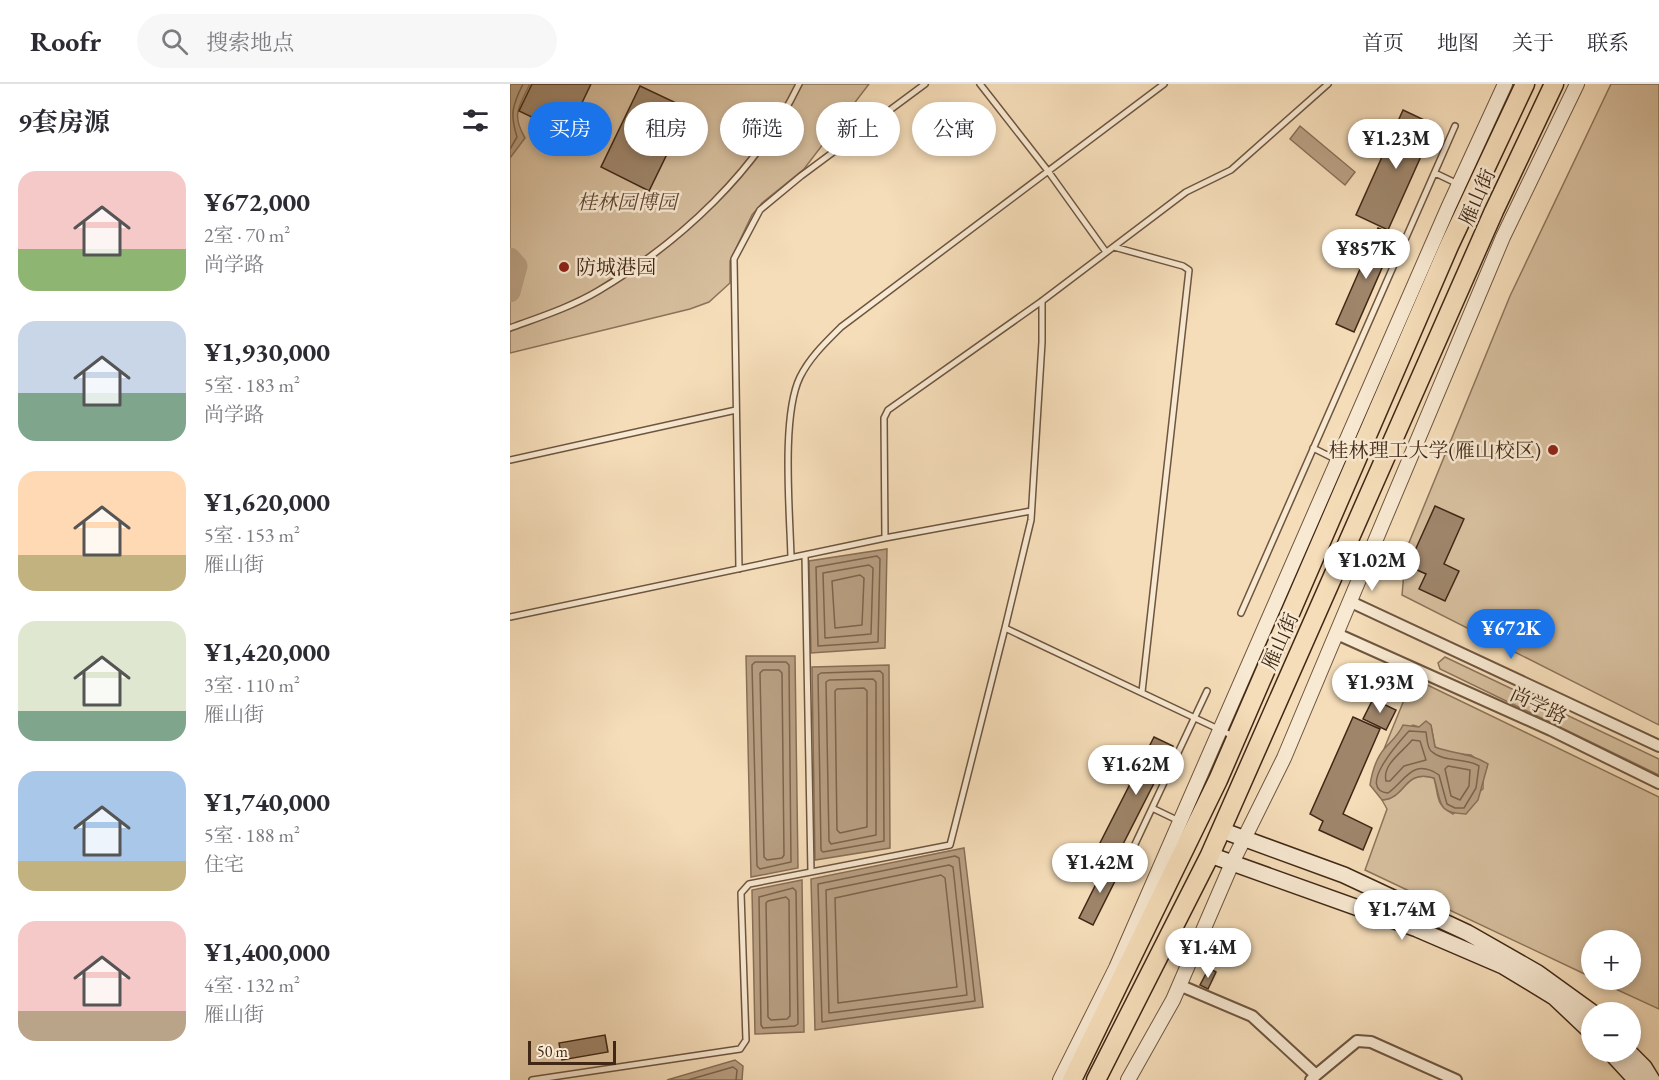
<!DOCTYPE html>
<html lang="zh">
<meta charset="utf-8">
<style>
body{margin:0;font-family:"EB Garamond","Noto Serif SC",serif;background:#f7f7f7;color:#2b2b33;height:100vh;display:flex;flex-direction:column;font-size:22px;white-space:nowrap}
*{box-sizing:border-box;margin:0}
p{font-size:20px;color:#7c7c81}
.icon{flex:none;width:33px;height:33px;fill:none;stroke:currentColor;stroke-width:2;stroke-linecap:round;stroke-linejoin:round}
.map{position:relative;flex:1;overflow:hidden}
.sheet{display:flex;flex-direction:column;background:#fff;width:510px}
.sheet>*{flex:none}
.top-card{position:absolute;left:18px;top:18px;width:570px;height:54px;display:flex;gap:12px}
.fabs{position:absolute;left:1071px;top:846px;display:grid;gap:12px}
.fabs a{display:grid;place-items:center;width:60px;height:60px;border-radius:50%;background:#fff;box-shadow:0 3px 9px #0003;font-size:30px}
.scale{position:absolute;left:18px;bottom:15px;width:88px;box-sizing:border-box;padding-left:6px;border:3px solid #412816;border-top:0;font-size:16px;line-height:21px;white-space:nowrap;color:#412816;-webkit-text-stroke:4px #f8e9d2;paint-order:stroke}
.price{position:absolute;translate:-50% -51px;padding:0 14px;border-radius:21px;background:#fff;color:#222;font-size:20px;line-height:39px;filter:drop-shadow(0 2px 3px #0008)}
.price::after{content:'';position:absolute;left:50%;top:36px;width:18px;height:14px;margin-left:-9px;background:inherit;clip-path:polygon(0 0,100% 0,50% 100%)}
.price.on{background:#1a73e8;color:#fff}
ul{padding:0;list-style:none}
li{display:flex;align-items:center;gap:18px;height:150px;padding:0 18px}
li span{display:grid;place-items:center;flex:none;width:168px;height:120px;border-radius:18px;color:#555}
li>.icon{margin-inline-start:auto}
span .icon{width:72px;height:72px;fill:#fffc;stroke-width:1}
li b{font-size:26px}
h2{display:flex;justify-content:space-between;align-items:center;height:72px;padding:0 18px;font-size:26px}
.tag{padding:0 21px;border-radius:27px;background:#fff;box-shadow:0 3px 9px #0003;font-size:21px;line-height:54px}
.tag.on{background:#1a73e8;color:#fff}
header{display:flex;align-items:center;gap:36px;box-sizing:border-box;height:84px;padding:0 30px;background:#fff;border-bottom:2px solid #e1e1e2}
header strong{font-size:28px}
nav{display:flex;gap:33px;margin-inline-start:auto;font-size:21px}
.search{width:420px;height:54px;background:#f7f7f7;display:flex;align-items:center;gap:15px;box-sizing:border-box;padding:0 21px;border-radius:33px;color:#7c7c81;font-size:22px}
main{display:flex;flex:1;min-height:0}
.map>svg:first-child{display:block}
.green{fill:#d6be9d;stroke:#8c735a;stroke-width:1.5}
.water{fill:#b89f82;stroke:#886f57;stroke-width:1.5}
.lines{fill:none;stroke-linecap:round;stroke-linejoin:round}
.shore{stroke:#7c644c;stroke-width:1.5}
.river{stroke:#b89f82;stroke-width:21}
.building{fill:#9f866b;stroke:#412816;stroke-width:1.5}
.service-casing{stroke:#6e553f;stroke-width:8}
.minor-casing{stroke:#6e553f;stroke-width:14}
.tertiary-casing{stroke:#6e553f;stroke-width:16}
.secondary-casing{stroke:#412816;stroke-width:18}
.trunk-casing{stroke:#412816;stroke-width:21}
.service{stroke:#f8e9d2;stroke-width:5}
.minor{stroke:#f8e9d2;stroke-width:10}
.tertiary{stroke:#f8e9d2;stroke-width:14}
.secondary{stroke:#f8e9d2;stroke-width:15}
.trunk{stroke:#f5ddb9;stroke-width:18}
.poi-dot{fill:#8f2418;stroke:#f8e9d2;stroke-width:2}
.labels{text-anchor:middle;stroke-width:5;stroke-linejoin:round;paint-order:stroke}
.street-label{font-size:20px;fill:#412816;stroke:#f8e9d2}
.park-label{font-size:20px;font-style:italic;fill:#5f4631;stroke:#f8e9d2}
.poi-label{font-size:20px;fill:#412816;stroke:#f8e9d2;text-anchor:start}
</style>
<header>
<strong>Roofr</strong>
<div class="search"><svg class="icon" aria-label="search" viewBox="0 0 24 24"><circle cx="10" cy="10" r="6"/><path d="M15 15l6 6"/></svg>搜索地点</div>
<nav><a>首页</a><a>地图</a><a>关于</a><a>联系</a></nav>
</header>
<main>
<section class="sheet">
<h2>9套房源<svg class="icon" aria-label="filters" viewBox="0 0 24 24"><path d="M4 7h16M4 17h16"/><circle cx="9" cy="7" r="2"/><circle cx="15" cy="17" r="2"/></svg></h2>
<ul>
<li><span style="background:linear-gradient(#f6c9c9 65%,#8fb573 0)"><svg class="icon" aria-label="home" viewBox="0 0 24 24"><path d="M3 11l9-7 9 7M6 9v11h12V9"/></svg></span><div><b>¥672,000</b><p>2室 · 70 m²</p><p>尚学路</p></div></li>
<li><span style="background:linear-gradient(#c9d6e8 60%,#7fa58c 0)"><svg class="icon" aria-label="home" viewBox="0 0 24 24"><path d="M3 11l9-7 9 7M6 9v11h12V9"/></svg></span><div><b>¥1,930,000</b><p>5室 · 183 m²</p><p>尚学路</p></div></li>
<li><span style="background:linear-gradient(#ffd9b3 70%,#c2b280 0)"><svg class="icon" aria-label="home" viewBox="0 0 24 24"><path d="M3 11l9-7 9 7M6 9v11h12V9"/></svg></span><div><b>¥1,620,000</b><p>5室 · 153 m²</p><p>雁山街</p></div></li>
<li><span style="background:linear-gradient(#dfe7d0 75%,#7fa58c 0)"><svg class="icon" aria-label="home" viewBox="0 0 24 24"><path d="M3 11l9-7 9 7M6 9v11h12V9"/></svg></span><div><b>¥1,420,000</b><p>3室 · 110 m²</p><p>雁山街</p></div></li>
<li><span style="background:linear-gradient(#a9c7e8 75%,#c2b280 0)"><svg class="icon" aria-label="home" viewBox="0 0 24 24"><path d="M3 11l9-7 9 7M6 9v11h12V9"/></svg></span><div><b>¥1,740,000</b><p>5室 · 188 m²</p><p>住宅</p></div></li>
<li><span style="background:linear-gradient(#f6c9c9 75%,#b9a48a 0)"><svg class="icon" aria-label="home" viewBox="0 0 24 24"><path d="M3 11l9-7 9 7M6 9v11h12V9"/></svg></span><div><b>¥1,400,000</b><p>4室 · 132 m²</p><p>雁山街</p></div></li>
</ul>
</section>
<div class="map">
<svg width="1149" height="996" viewBox="0 0 1149 996">
<rect width="100%" height="100%" fill="#f5ddb9"/>
<filter id="stains"><feTurbulence type="fractalNoise" baseFrequency=".00333" numOctaves="4"/><feColorMatrix values="0 0 0 0 .2 0 0 0 0 .09 0 0 0 0 .02 0 0 0 .5 -.17"/></filter>
<radialGradient id="worn" r=".72"><stop offset=".6" stop-color="#630" stop-opacity="0"/><stop offset="1" stop-color="#630" stop-opacity=".3"/></radialGradient>
<!-- green -->
<path class="green" d="M 0,0 L 359,0 L 294,85 L 252,119 L 242,131 L 220,177 L 220,199 L 199,218 L 180,225 L 0,269 Z
M 1101,0 L 1149,0 L 1149,641 L 892,511 L 896,466 L 1000,212 Z
M 935,573 L 1149,675 L 1149,691 L 930,585 L 928,579 Z
M 903,594 L 1149,713 L 1149,925 L 1086,896 L 1120,896 L 1120,856 L 1082,856 L 1081,893 L 855,786 L 877,725 L 872,716 C 897,714 893,685 924,694 C 929,712 925,721 943,730 L 973,705 L 973,691 L 977,683 L 961,671 L 939,669 L 925,663 L 921,642 L 909,643 L 903,641 L 874,665 Z"/>
<!-- water -->
<path class="water" d="M 0,0 L 20,0 C 9,23 1,30 15,54 L 0,74 Z
M 790,42 L 845,88 L 835,101 L 780,55 Z
M 377,465 L 375,564 L 301,569 L 299,477 Z
M 236,572 L 285,572 L 288,784 L 241,793 Z
M 379,581 L 380,764 L 305,776 L 302,583 Z
M 916,637 L 921,641 L 925,663 C 943,670 961,669 978,680 L 968,716 L 956,730 C 925,729 932,718 924,694 C 893,685 897,714 872,716 L 860,701 C 862,688 866,674 875,664 C 882,656 888,652 893,641 L 909,643 Z
M 454,764 L 473,923 L 305,946 L 301,795 Z
M 292,796 L 294,948 L 245,950 L 242,806 Z
M 225,976 L 233,982 L 232,996 L 157,996 Z"/>
<g class="lines">
<!-- shore -->
<path class="shore" d="M 0,65 L 7,53 C 0,30 2,22 13,0
M 367,472 L 370,475 L 368,558 L 308,562 L 306,483 Z
M 359,481 L 363,484 L 361,550 L 315,554 L 313,489 Z
M 350,491 L 354,494 L 352,541 L 325,544 L 322,497 Z
M 245,578 L 276,578 L 279,581 L 281,778 L 250,785 L 247,782 L 242,581 Z
M 253,586 L 269,586 L 272,589 L 274,771 L 272,774 L 257,776 L 254,773 L 250,589 Z
M 370,587 L 373,590 L 374,757 L 313,768 L 311,766 L 308,591 L 311,589 Z
M 363,595 L 366,598 L 366,751 L 321,760 L 319,757 L 316,598 L 319,596 Z
M 354,604 L 357,607 L 357,743 L 330,749 L 327,746 L 325,607 L 327,605 Z
M 899,647 L 916,648 C 917,654 917,663 921,667 C 934,679 955,673 969,682 L 966,704 L 954,724 L 945,724 L 937,720 L 929,691 C 903,673 895,697 878,709 C 845,705 892,655 899,647 Z
M 902,656 L 910,657 L 916,676 L 894,682 L 880,697 L 876,697 C 872,680 893,668 902,656 Z
M 938,682 L 960,686 L 959,702 L 950,716 L 941,712 L 935,685 Z
M 445,772 L 449,774 L 465,917 L 312,938 L 308,800 Z
M 439,781 L 443,783 L 457,911 L 319,929 L 316,806 Z
M 431,791 L 435,794 L 447,903 L 328,919 L 325,814 Z
M 283,804 L 286,807 L 288,940 L 285,942 L 253,944 L 251,941 L 249,813 Z
M 276,813 L 279,816 L 280,932 L 277,935 L 261,936 L 258,933 L 256,819 L 258,817 Z
M 178,996 L 223,983 L 227,986 L 226,996"/>
<!-- river -->
<path class="river" d="M 0,174 L 7,182 L 0,208"/>
</g>
<!-- building -->
<path class="building" d="M 22,0 L 81,0 L 57,50 L 9,27 Z
M 130,2 L 179,25 L 139,107 L 91,83 Z
M 893,26 L 925,41 L 878,146 L 846,131 Z
M 868,144 L 886,152 L 844,248 L 826,240 Z
M 925,422 L 954,435 L 934,480 L 949,487 L 935,517 L 909,505 L 916,490 L 898,482 Z
M 863,615 L 886,626 L 876,646 L 853,635 Z
M 843,633 L 870,645 L 833,730 L 862,744 L 853,766 L 809,746 L 813,737 L 800,730 Z
M 644,653 L 663,662 L 608,770 L 589,761 Z
M 597,778 L 611,785 L 583,841 L 569,834 Z
M 699,884 L 706,888 L 698,905 L 690,901 Z
M 95,951 L 98,968 L 52,976 L 49,959 Z"/>
<g class="lines">
<!-- service casing -->
<g class="service-casing">
<path id="service" d="M 470,0 L 538,87 L 596,168
M 925,89 L 948,100
M 604,163 L 673,182 L 679,186 L 632,608
M 0,244 C 30,233 61,223 88,207 C 171,158 247,87 289,0
M 803,364 L 827,376
M 0,376 L 226,326
M 521,427 L 375,454 L 374,334 L 378,326 L 532,217 L 676,108 L 721,86 L 818,0
M 295,471 L 301,788
M 281,474 C 280,429 271,332 290,293 C 300,273 315,259 331,243 L 654,0
M 229,485 L 224,175 L 250,126 L 291,92 L 415,0
M 731,529 L 945,42
M 0,533 L 375,454
M 495,544 L 521,436 L 532,258 L 532,217
M 642,724 L 669,737
M 619,773 L 697,607
M 22,996 L 230,965 L 236,956 L 231,809 L 239,800 L 440,761 L 495,544 L 723,652"/>
</g>
<!-- minor casing -->
<g class="minor-casing">
<path id="minor" d="M 841,518 L 1149,662
M 827,550 L 1041,646 L 1149,699
M 669,901 L 742,932 L 806,991 L 801,996
M 806,991 L 847,957 L 861,958 L 946,996"/>
</g>
<!-- tertiary casing -->
<g class="tertiary-casing">
<path id="tertiary" d="M 550,996 L 606,884 L 938,124 L 995,0
M 618,996 L 663,916 L 723,777 L 774,674 L 993,153 L 1067,0"/>
</g>
<!-- secondary casing -->
<g class="secondary-casing">
<path id="secondary" d="M 711,746 L 834,791 L 958,849 L 1028,889 L 1082,928
M 700,771 L 907,845 L 993,882 L 1044,913 L 1082,949
M 1100,968 L 1126,996
M 1119,968 L 1134,983 L 1142,996"/>
</g>
<!-- trunk casing -->
<g class="trunk-casing">
<path id="trunk" d="M 562,996 L 708,696 L 939,162 L 1015,0
M 586,996 L 700,771 L 984,127 L 1044,0"/>
</g>
<!-- service -->
<use href="#service" class="service"/>
<!-- minor -->
<use href="#minor" class="minor"/>
<!-- tertiary -->
<use href="#tertiary" class="tertiary"/>
<!-- secondary -->
<use href="#secondary" class="secondary"/>
<!-- trunk -->
<use href="#trunk" class="trunk"/>
</g>
<!-- markers -->
<g class="poi-dot">
<circle cx="54" cy="183" r="6"/>
<circle cx="1043" cy="366" r="6"/>
</g>
<g class="labels">
<!-- street labels -->
<g class="street-label">
<text transform="translate(967 113) rotate(-66)" y="7">雁山街</text>
<text transform="translate(770 557) rotate(-66)" y="7">雁山街</text>
<text transform="translate(1029 621) rotate(25)" y="7">尚学路</text>
</g>
<!-- park labels -->
<g class="park-label">
<text x="117" y="125">桂林园博园</text>
</g>
<!-- poi labels -->
<g class="poi-label">
<text x="66" y="190">防城港园</text>
<text x="1031" y="373" text-anchor="end">桂林理工大学(雁山校区)</text>
</g>
</g>
<rect width="100%" height="100%" filter="url(#stains)"/>
<rect width="100%" height="100%" fill="url(#worn)"/>
</svg>
<div class="fabs">
<a>+</a>
<a>−</a>
</div>
<div class="scale">50 m</div>
<b class="price" style="left:886px;top:86px">¥1.23M</b>
<b class="price" style="left:856px;top:196px">¥857K</b>
<b class="price" style="left:862px;top:508px">¥1.02M</b>
<b class="price on" style="left:1001px;top:576px">¥672K</b>
<b class="price" style="left:870px;top:630px">¥1.93M</b>
<b class="price" style="left:626px;top:712px">¥1.62M</b>
<b class="price" style="left:590px;top:810px">¥1.42M</b>
<b class="price" style="left:892px;top:857px">¥1.74M</b>
<b class="price" style="left:698px;top:895px">¥1.4M</b>
<div class="top-card">
<a class="tag on">买房</a>
<a class="tag">租房</a>
<a class="tag">筛选</a>
<a class="tag">新上</a>
<a class="tag">公寓</a>
</div>
</div>
</main>
